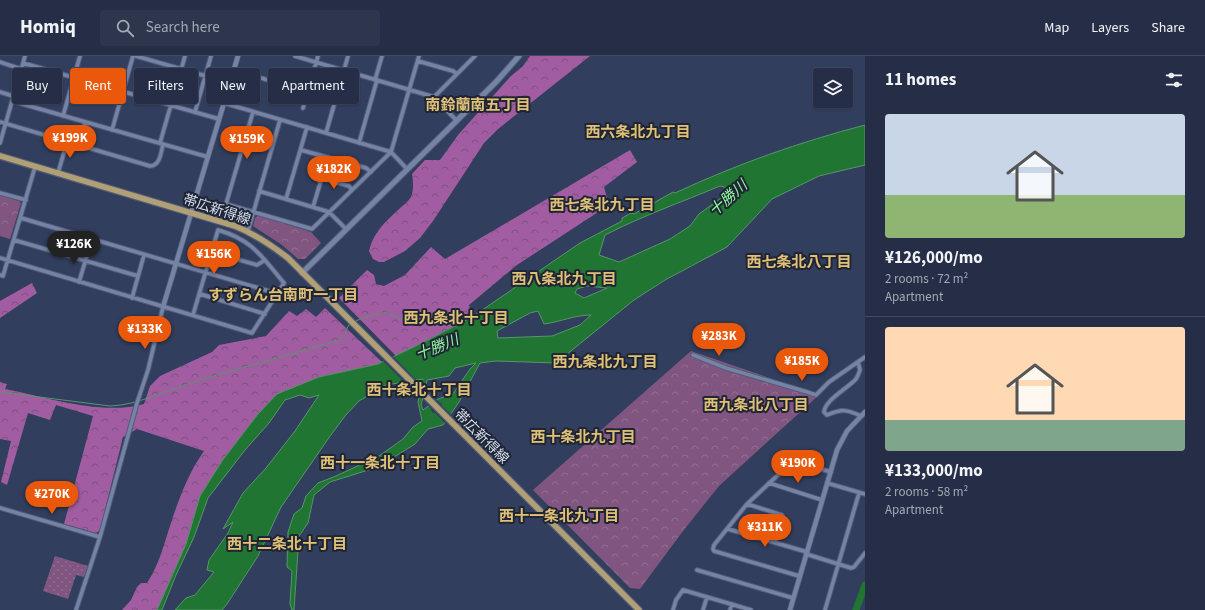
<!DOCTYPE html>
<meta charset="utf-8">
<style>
body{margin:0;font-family:"Source Sans 3","Noto Sans JP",sans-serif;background:#2d364d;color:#f1f3f6;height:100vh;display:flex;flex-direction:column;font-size:15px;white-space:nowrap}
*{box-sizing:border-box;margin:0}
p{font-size:13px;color:#a3a8b3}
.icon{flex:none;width:22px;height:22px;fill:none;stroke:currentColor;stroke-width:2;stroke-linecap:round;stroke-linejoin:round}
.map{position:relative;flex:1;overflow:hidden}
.side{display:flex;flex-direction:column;background:#252e46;width:340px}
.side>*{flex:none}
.hud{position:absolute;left:12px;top:12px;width:380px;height:36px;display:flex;gap:8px}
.tools{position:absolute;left:813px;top:12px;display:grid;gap:8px}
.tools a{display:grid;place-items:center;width:40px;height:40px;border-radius:4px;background:#252e46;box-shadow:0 1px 3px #0004,0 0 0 1px #424a5f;font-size:20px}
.price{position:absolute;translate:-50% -34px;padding:0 9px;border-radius:14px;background:#ea580c;color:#fff;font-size:13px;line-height:26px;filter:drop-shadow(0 1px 2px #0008)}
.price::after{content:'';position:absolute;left:50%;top:24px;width:12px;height:9px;margin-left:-6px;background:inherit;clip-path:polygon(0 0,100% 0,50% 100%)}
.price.selected{background:#222;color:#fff}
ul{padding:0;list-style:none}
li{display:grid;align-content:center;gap:8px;height:212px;padding:0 20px}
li+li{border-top:1px solid #424a5f}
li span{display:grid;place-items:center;height:124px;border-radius:4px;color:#555}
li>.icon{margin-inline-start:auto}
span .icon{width:72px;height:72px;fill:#fffc;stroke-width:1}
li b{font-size:17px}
h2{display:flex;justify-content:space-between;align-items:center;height:48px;padding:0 20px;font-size:17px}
.tag{padding:0 14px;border-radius:4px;background:#252e46;box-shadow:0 1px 3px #0004,0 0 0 1px #424a5f;font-size:14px;line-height:36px}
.tag.selected{background:#ea580c;color:#fff}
header{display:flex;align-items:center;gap:24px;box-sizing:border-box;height:56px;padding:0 20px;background:#252e46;border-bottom:1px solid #424a5f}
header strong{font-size:19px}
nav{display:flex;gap:22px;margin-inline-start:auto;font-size:14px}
.search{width:280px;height:36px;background:#2d364d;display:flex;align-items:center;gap:10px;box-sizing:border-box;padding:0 14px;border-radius:4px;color:#a3a8b3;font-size:15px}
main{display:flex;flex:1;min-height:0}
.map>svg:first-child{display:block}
.grass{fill:url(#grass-dots)}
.forest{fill:url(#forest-crowns)}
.park{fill:url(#park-crowns)}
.water{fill:#217533;stroke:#57956c;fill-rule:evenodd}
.pier{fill:#313e5d}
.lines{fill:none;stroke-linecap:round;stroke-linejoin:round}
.stream{stroke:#57956c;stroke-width:1}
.river{stroke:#217533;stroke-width:7}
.minor-casing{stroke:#525c76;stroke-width:5.5}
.tertiary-casing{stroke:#525c76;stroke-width:6}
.secondary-casing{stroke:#525c76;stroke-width:7}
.primary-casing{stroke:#525c76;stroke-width:8}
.minor{stroke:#7483a6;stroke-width:3.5}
.tertiary{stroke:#7483a6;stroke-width:4.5}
.secondary{stroke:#7483a6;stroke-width:5}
.primary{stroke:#b1a075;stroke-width:5.5}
.labels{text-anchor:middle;stroke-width:4;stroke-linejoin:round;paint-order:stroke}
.street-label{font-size:14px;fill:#d6dff2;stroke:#1f2534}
.neighbourhood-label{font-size:15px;font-weight:bold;fill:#e0c076;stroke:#1f2534}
.water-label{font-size:15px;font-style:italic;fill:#90f99e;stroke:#1f2534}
</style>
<header>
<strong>Homiq</strong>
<div class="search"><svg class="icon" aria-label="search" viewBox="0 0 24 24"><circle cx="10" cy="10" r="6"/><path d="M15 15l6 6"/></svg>Search here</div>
<nav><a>Map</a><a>Layers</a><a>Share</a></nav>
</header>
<main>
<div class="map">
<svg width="865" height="554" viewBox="0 0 865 554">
<defs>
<pattern id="grass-dots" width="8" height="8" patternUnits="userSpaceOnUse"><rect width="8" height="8" fill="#805680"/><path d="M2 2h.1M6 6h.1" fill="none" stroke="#916e92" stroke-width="1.8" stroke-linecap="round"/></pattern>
<pattern id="forest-crowns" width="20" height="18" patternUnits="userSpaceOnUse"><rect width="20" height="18" fill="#a25da2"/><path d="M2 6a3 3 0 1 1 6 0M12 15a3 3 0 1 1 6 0" fill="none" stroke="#7b537e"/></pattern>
<pattern id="park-crowns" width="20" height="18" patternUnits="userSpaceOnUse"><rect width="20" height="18" fill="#805680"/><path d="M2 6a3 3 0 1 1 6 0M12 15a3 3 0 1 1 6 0" fill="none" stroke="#916e92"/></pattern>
</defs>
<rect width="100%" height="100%" fill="#313e5d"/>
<!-- grass -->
<path class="grass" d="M 55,500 L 88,510 L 84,521 L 76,519 L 68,543 L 43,535 Z"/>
<!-- forest -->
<path class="forest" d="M 530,0 L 590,0 L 498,73 L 484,87 L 433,165 L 420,182 L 405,195 L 384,206 L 379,206 L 373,203 L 369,195 C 373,177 385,166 398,154 C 402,150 408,146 411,141 C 414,134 413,125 412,118 L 425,104 L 440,104 L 458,79 L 511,20 L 523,10 Z
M 630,94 L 637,106 L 604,131 L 609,149 L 517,209 L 469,249 L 472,261 L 396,300 L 339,242 L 367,214 L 374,219 L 376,228 L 384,230 L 405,219 L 431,191 L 445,203 Z
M 32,227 L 37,237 L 0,262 L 0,245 Z
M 325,252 L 382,306 L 378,308 L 319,321 L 277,338 L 258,358 L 222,405 L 200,440 L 186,488 L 157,554 L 122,554 L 131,544 L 137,531 L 141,527 L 147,527 C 159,509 164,488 171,467 C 179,442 189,416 204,395 L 137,373 L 123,381 L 100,474 L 96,477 L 64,468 L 93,360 L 56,349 L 50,364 L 28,357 L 7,429 L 1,426 L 11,385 L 0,383 L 0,326 L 7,328 L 5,333 C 46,341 102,360 144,348 L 150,330 L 160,320 L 212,296 L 219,289 L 266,280 L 289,255 L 297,260 L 306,253 L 316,261 Z"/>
<!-- park -->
<path class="park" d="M 0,139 L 19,145 L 21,147 L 10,183 L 0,180 Z
M 258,159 L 311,176 L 321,187 L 305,203 L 298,203 L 282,189 L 253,170 L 255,162 Z
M 691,295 L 819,339 L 719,430 L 683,475 L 640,533 L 630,532 L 533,434 Z"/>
<!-- water -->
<path class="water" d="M 865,69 L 865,109 L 819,120 L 772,143 L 727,191 L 665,224 L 634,244 L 556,307 L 496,305 L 480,307 L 459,346 L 443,369 L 428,373 L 415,388 L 378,411 L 330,426 L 314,439 L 308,467 L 299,480 L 294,554 L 292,554 L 290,548 L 292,515 L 287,511 L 288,476 L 294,458 L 302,452 L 306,440 L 318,427 L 336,420 L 379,400 L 403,383 L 413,371 L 422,365 L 418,346 L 423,323 L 386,329 L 359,345 L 345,360 L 328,383 L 281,451 L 258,500 L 227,548 L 222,554 L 175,554 L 186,542 L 195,539 L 214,516 L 207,514 L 209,504 L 228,477 L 233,466 L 223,473 L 243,437 L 266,412 L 295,375 L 319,339 L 309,342 L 300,339 L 285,344 L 269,367 L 245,394 L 208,442 L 194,481 L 176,519 L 162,554 L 157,554 L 186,488 L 200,440 L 222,405 L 258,358 L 277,338 L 319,321 L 378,308 L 426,285 L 472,261 L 580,187 L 622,165 L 622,162 L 631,157 L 634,158 L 673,136 L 675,137 C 737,108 800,86 865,69 ZM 720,130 L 728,132 L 728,137 L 699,158 L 690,170 L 670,183 L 619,206 L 599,199 L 605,179 C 642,160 682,146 720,130 ZM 587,230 L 607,232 L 584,242 L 575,237 L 577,233 ZM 538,255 L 544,268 C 560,266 575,259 591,259 L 580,269 L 552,280 L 498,282 L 497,275 L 530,257 ZM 476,307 L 470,313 L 453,338 L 438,343 L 423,354 L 421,349 L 427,324 L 449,320 L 455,312 Z"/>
<!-- pier -->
<path class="pier" d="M 392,299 L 418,326 L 406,328 L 382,304 Z
M 435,343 L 442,348 L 442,350 L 452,359 L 446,368 L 435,357 L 433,357 L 431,354 L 431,353 L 428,349 Z"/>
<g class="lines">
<!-- stream -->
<path class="stream" d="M 354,266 L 360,263 L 386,256 L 398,262 L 405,263 L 445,257 L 449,260 L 456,271
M 0,337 L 16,338 L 110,350 L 121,349 L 136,346
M 139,345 L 200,324 L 340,284 L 344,281 L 348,270 L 351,268"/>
<!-- river -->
<path class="river" d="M 856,554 L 865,529"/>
<!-- minor casing -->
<g class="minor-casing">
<path id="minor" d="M 136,0 L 230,27
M 295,0 L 434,41 L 457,65
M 418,5 L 453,15 L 457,18
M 0,6 L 21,13
M 23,7 L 219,63
M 234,14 L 308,36
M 375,24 L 382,0
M 0,36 L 13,40
M 434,41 L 475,0
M 12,45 L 208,101
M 224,47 L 391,96 L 407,113
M 303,52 L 318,0
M 195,56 L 211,0
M 253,56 L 226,148 L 312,173 L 391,96 L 419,0
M 63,60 L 80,0
M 0,66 L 150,110 C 160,110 161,97 163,88
M 112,74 L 133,0
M 326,77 L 348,0
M 0,87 L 25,0
M 160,87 L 185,0
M 359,87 L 377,24
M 78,89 L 85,67
M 301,94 L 366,112 L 371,116
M 58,117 L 67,86
M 322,122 L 349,130 L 352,134
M 259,135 L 329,156 L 346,173
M 0,137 L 26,144
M 286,143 L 307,71
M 313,151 L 328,101
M 21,162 L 272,236 L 277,239
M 248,175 L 280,64
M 14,184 L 138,220
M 212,196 L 257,209 L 265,204
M 0,202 L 252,277 L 284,227 C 262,201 253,184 218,174 L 193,259
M 0,219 L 3,220 L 35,111
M 79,226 L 92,183
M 200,238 L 265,258
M 132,242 L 144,199
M 693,299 L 726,312 L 807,336 L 816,339 L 829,326 L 865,301
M 858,306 L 860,314 C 859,317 858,320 856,323 C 848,332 825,344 824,356 L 827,359 C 842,353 846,353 861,360
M 769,427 L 822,444
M 827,427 L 865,438
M 747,448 L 793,405 L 831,416
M 0,452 L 100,481
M 728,473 L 807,496
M 775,486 L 783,463 L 782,459 L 747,448 L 714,489 L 713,493 L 714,495 L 799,520
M 806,498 L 851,512 L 854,511 L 865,497
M 697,514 L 793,542
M 76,554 L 100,481 L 137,347 L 148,314 L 163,251
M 673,554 L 676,544 L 683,534 L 751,554
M 703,554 L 707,541
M 730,554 L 732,548
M 825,554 L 859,437"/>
</g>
<!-- tertiary casing -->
<g class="tertiary-casing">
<path id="tertiary" d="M 163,251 L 238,0
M 790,554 L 837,394 L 847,375 L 865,356"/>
</g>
<!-- secondary casing -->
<g class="secondary-casing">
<path id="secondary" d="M 302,217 L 496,26 L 519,0"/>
</g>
<!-- primary casing -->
<g class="primary-casing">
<path id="primary" d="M 0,100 L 235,170 C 255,178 271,189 288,202 L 639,554"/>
</g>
<!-- minor -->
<use href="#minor" class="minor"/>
<!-- tertiary -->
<use href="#tertiary" class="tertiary"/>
<!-- secondary -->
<use href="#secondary" class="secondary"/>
<!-- primary -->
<use href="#primary" class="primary"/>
</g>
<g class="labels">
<!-- street labels -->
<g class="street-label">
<text transform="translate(217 153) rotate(18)" y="5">帯広新得線</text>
<text transform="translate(482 380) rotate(45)" y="5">帯広新得線</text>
</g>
<!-- neighbourhood labels -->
<g class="neighbourhood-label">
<text x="478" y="54">南鈴蘭南五丁目</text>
<text x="638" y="81">西六条北九丁目</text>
<text x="602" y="154">西七条北九丁目</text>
<text x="799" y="211">西七条北八丁目</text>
<text x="564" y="228">西八条北九丁目</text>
<text x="283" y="244">すずらん台南町一丁目</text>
<text x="456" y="267">西九条北十丁目</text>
<text x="605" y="311">西九条北九丁目</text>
<text x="419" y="339">西十条北十丁目</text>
<text x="756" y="354">西九条北八丁目</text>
<text x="583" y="386">西十条北九丁目</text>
<text x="380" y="412">西十一条北十丁目</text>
<text x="559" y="465">西十一条北九丁目</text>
<text x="287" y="493">西十二条北十丁目</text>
</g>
<!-- water labels -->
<g class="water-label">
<text transform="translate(728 142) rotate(-42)" y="5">十勝川</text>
<text transform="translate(437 291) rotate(-22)" y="5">十勝川</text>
</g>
</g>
</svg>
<div class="tools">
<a><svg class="icon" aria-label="layers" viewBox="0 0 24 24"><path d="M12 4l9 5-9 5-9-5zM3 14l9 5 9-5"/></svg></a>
</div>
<b class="price" style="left:70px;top:103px">¥199K</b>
<b class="price" style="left:247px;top:104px">¥159K</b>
<b class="price" style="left:334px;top:134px">¥182K</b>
<b class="price selected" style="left:74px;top:209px">¥126K</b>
<b class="price" style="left:214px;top:219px">¥156K</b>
<b class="price" style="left:145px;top:294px">¥133K</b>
<b class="price" style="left:719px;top:301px">¥283K</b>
<b class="price" style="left:802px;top:326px">¥185K</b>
<b class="price" style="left:798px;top:428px">¥190K</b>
<b class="price" style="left:52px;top:459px">¥270K</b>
<b class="price" style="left:765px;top:492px">¥311K</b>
<div class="hud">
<a class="tag">Buy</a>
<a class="tag selected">Rent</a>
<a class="tag">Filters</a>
<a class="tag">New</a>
<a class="tag">Apartment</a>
</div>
</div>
<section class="side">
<h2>11 homes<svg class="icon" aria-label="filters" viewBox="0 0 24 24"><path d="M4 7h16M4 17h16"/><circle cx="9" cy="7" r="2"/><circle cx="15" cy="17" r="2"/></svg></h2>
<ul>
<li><span style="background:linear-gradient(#c9d6e8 65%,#8fb573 0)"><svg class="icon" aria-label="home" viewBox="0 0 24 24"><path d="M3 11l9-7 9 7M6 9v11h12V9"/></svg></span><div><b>¥126,000/mo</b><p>2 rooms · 72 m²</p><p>Apartment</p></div></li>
<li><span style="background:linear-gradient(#ffd9b3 75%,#7fa58c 0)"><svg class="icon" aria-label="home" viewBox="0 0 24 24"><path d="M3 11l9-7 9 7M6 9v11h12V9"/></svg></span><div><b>¥133,000/mo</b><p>2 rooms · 58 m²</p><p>Apartment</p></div></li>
</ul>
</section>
</main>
